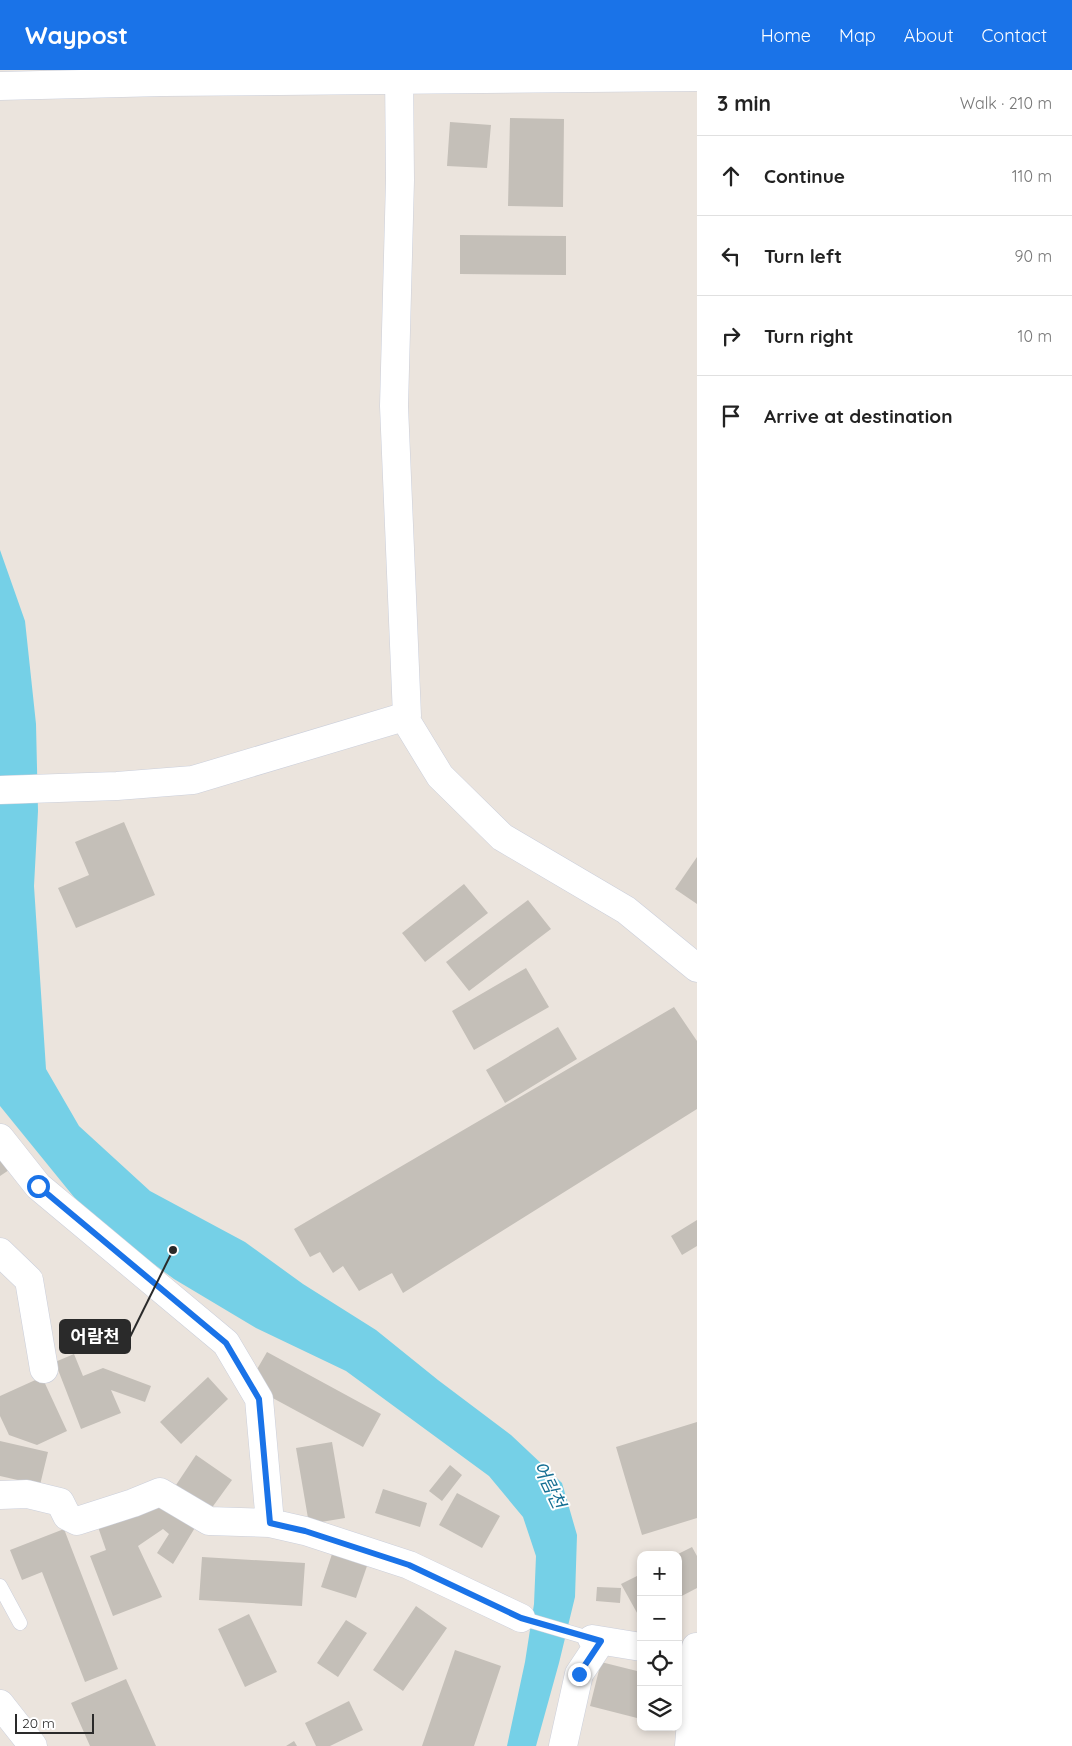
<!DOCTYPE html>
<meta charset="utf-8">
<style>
body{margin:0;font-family:Quicksand,"Noto Sans KR",sans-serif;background:#f2f2f2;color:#222}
.controls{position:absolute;right:15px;bottom:15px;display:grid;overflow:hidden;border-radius:10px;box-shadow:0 2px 8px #0003}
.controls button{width:45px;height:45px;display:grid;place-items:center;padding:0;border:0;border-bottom:1px solid #e0e0e0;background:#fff;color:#222;font:25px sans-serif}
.scale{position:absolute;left:15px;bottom:12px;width:79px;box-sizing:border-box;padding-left:5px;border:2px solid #2a2a2a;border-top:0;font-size:14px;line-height:18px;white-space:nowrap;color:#2a2a2a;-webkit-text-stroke:4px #fff;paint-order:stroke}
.stop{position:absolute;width:15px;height:15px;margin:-11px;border:4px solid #1a73e8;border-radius:50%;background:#fff}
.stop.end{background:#1a73e8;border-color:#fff;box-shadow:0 1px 5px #0008}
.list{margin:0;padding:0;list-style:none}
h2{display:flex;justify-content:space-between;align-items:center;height:65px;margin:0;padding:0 20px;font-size:21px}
h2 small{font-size:16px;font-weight:400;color:#767676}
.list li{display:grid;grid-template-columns:32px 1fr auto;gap:15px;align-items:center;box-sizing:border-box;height:80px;padding:0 20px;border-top:1px solid #e0e0e0}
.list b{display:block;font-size:19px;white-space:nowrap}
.list em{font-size:16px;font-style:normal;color:#767676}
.icon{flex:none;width:28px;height:28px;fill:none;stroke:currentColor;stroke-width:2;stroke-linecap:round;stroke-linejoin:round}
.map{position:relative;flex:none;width:697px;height:1676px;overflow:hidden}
header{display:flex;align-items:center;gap:30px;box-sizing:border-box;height:70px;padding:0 25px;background:#1a73e8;color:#fff}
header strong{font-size:24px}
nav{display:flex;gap:28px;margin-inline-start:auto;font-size:18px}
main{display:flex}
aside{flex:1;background:#fff}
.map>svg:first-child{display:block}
.water{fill:#75d0e7}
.building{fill:#c4bfb8}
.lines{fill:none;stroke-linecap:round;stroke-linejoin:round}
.lane-casing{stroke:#cbcfdb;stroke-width:15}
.street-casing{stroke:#cbcfdb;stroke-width:29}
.lane{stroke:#fff;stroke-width:14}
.street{stroke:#fff;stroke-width:28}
.route{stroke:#1a73e8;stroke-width:6}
.labels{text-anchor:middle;stroke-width:4;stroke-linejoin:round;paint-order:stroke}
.water-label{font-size:18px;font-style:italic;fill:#156f93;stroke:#fff}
.leader{fill:none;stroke:#2a2a2a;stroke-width:2}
.callout-dot{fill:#2a2a2a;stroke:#fff;stroke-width:2}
.callout{fill:#2a2a2a;stroke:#2a2a2a;stroke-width:2}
.callout-label{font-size:18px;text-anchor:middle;font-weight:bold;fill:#fff}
</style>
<header>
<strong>Waypost</strong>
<nav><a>Home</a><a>Map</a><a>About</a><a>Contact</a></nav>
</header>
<main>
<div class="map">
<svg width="697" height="1676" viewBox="0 0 697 1676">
<rect width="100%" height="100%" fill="#ebe4dd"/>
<path class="water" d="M 0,480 L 25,551 L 36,654 L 38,741 L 34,816 L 46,999 L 79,1056 L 150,1121 L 245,1172 L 303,1214 L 376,1260 L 438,1310 L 511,1365 L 562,1413 L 577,1465 L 575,1527 L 559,1593 L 536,1676 L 507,1676 L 525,1592 L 534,1534 L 536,1486 L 523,1447 L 489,1406 L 346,1301 L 256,1258 L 174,1209 L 91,1148 L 0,1036 Z"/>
<path class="building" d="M 510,48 L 564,49 L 563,137 L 508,136 Z
M 450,52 L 491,55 L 487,98 L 447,96 Z
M 460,165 L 566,166 L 566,205 L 460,204 Z
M 124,752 L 155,825 L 76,858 L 58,818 L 89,805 L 75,772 Z
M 697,787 L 697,834 L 675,819 Z
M 464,814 L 488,843 L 425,892 L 402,863 Z
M 528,830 L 551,859 L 469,921 L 446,892 Z
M 526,898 L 549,937 L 474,980 L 452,941 Z
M 674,937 L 697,971 L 697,1039 L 403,1223 L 392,1203 L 359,1221 L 343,1196 L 333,1203 L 320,1182 L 310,1187 L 294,1159 Z
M 558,957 L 577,989 L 505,1033 L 486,1000 Z
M 0,1088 L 9,1100 L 0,1106 Z
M 697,1150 L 697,1176 L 682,1185 L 671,1166 Z
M 267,1282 L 381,1344 L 363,1377 L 269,1326 L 256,1301 Z
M 74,1284 L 83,1306 L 103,1298 L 151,1316 L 145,1332 L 111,1320 L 121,1343 L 81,1359 L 55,1292 Z
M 42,1307 L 67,1361 L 37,1375 L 9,1365 L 0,1346 L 0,1326 Z
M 208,1307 L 228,1329 L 181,1374 L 160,1352 Z
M 697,1352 L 697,1448 L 642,1465 L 616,1377 Z
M 0,1371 L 48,1382 L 40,1415 L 0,1406 Z
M 332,1372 L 345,1448 L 309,1454 L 296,1378 Z
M 196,1385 L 232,1410 L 211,1439 L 176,1415 Z
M 450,1395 L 462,1405 L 442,1431 L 429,1421 Z
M 383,1419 L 427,1433 L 420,1457 L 375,1443 Z
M 457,1423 L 500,1446 L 482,1478 L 439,1455 Z
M 161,1433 L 196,1456 L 173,1494 L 157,1483 L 169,1464 L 163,1459 L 138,1476 L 162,1527 L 113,1546 L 90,1486 L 106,1480 L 98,1457 Z
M 64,1459 L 118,1599 L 85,1612 L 42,1502 L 22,1510 L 10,1480 Z
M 692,1477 L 697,1486 L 697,1518 L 678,1528 L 678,1484 Z
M 332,1484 L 367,1496 L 356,1528 L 321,1517 Z
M 202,1487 L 305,1493 L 302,1536 L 199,1530 Z
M 641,1504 L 641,1550 L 621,1514 Z
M 597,1517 L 621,1518 L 620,1533 L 596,1531 Z
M 416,1536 L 447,1558 L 403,1621 L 373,1600 Z
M 249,1544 L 277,1602 L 245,1617 L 218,1559 Z
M 346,1550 L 367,1563 L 338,1607 L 317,1593 Z
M 455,1580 L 501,1596 L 474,1676 L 422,1676 Z
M 601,1592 L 641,1602 L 641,1649 L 590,1636 Z
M 126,1609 L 156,1676 L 90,1676 L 71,1633 Z
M 349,1631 L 363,1660 L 330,1676 L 316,1676 L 305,1653 Z
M 294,1671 L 297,1676 L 286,1676 Z"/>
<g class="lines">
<defs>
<path id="lane" d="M 0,1516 L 20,1553
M 521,1548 L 592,1569"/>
<path id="street" d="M 0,16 L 163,12 L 697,7
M 404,647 L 440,706 L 502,767 L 626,840 L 697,898
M 0,720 L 117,716 L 193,710 L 407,646 L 394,336 L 400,110 L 399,0
M 0,1068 L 38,1116 L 226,1273 L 259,1329 L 270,1453
M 0,1182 L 29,1210 L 44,1299
M 0,1425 L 27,1424 L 60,1432 L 67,1446 L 77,1451 L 133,1433 L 160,1422 L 209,1451 L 270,1453 L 305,1461 L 409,1495 L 521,1548
M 592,1569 L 641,1577
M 0,1634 L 33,1676
M 563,1676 L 579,1604 L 601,1571
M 689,1676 L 695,1604 L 696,1577"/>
</defs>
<use href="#lane" class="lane-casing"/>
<use href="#street" class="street-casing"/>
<use href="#lane" class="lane"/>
<use href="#street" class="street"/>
</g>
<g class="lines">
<path class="route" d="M 38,1116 L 226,1273 L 259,1329 L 270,1453 L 305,1461 L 409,1495 L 521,1548 L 601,1571 L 579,1604"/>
</g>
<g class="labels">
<g class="water-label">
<text transform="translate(549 1415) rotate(64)" y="6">어람천</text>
</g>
</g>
<path class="leader" d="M173 1180L130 1267"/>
<circle class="callout-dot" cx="173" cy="1180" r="5"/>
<rect class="callout" x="60" y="1250" width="70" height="33" rx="5"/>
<g class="callout-label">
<text x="95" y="1273">어람천</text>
</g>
</svg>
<div class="controls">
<button>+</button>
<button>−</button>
<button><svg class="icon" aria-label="locate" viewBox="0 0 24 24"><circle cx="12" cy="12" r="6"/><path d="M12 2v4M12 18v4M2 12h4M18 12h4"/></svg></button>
<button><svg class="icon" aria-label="layers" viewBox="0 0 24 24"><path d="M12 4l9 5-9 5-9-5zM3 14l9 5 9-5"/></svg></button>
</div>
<div class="scale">20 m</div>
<div class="stop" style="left:38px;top:1116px"></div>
<div class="stop end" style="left:579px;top:1604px"></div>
</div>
<aside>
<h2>3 min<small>Walk · 210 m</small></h2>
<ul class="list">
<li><svg class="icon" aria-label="ahead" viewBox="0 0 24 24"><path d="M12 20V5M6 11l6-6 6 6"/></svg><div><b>Continue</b></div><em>110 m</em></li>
<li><svg class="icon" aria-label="left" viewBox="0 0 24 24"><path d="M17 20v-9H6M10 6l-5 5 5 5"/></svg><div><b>Turn left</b></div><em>90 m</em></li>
<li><svg class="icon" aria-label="right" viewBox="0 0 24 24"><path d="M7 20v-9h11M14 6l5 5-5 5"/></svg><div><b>Turn right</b></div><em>10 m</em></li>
<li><svg class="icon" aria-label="arrive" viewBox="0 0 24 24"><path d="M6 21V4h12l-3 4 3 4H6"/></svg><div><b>Arrive at destination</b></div></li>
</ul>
</aside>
</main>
